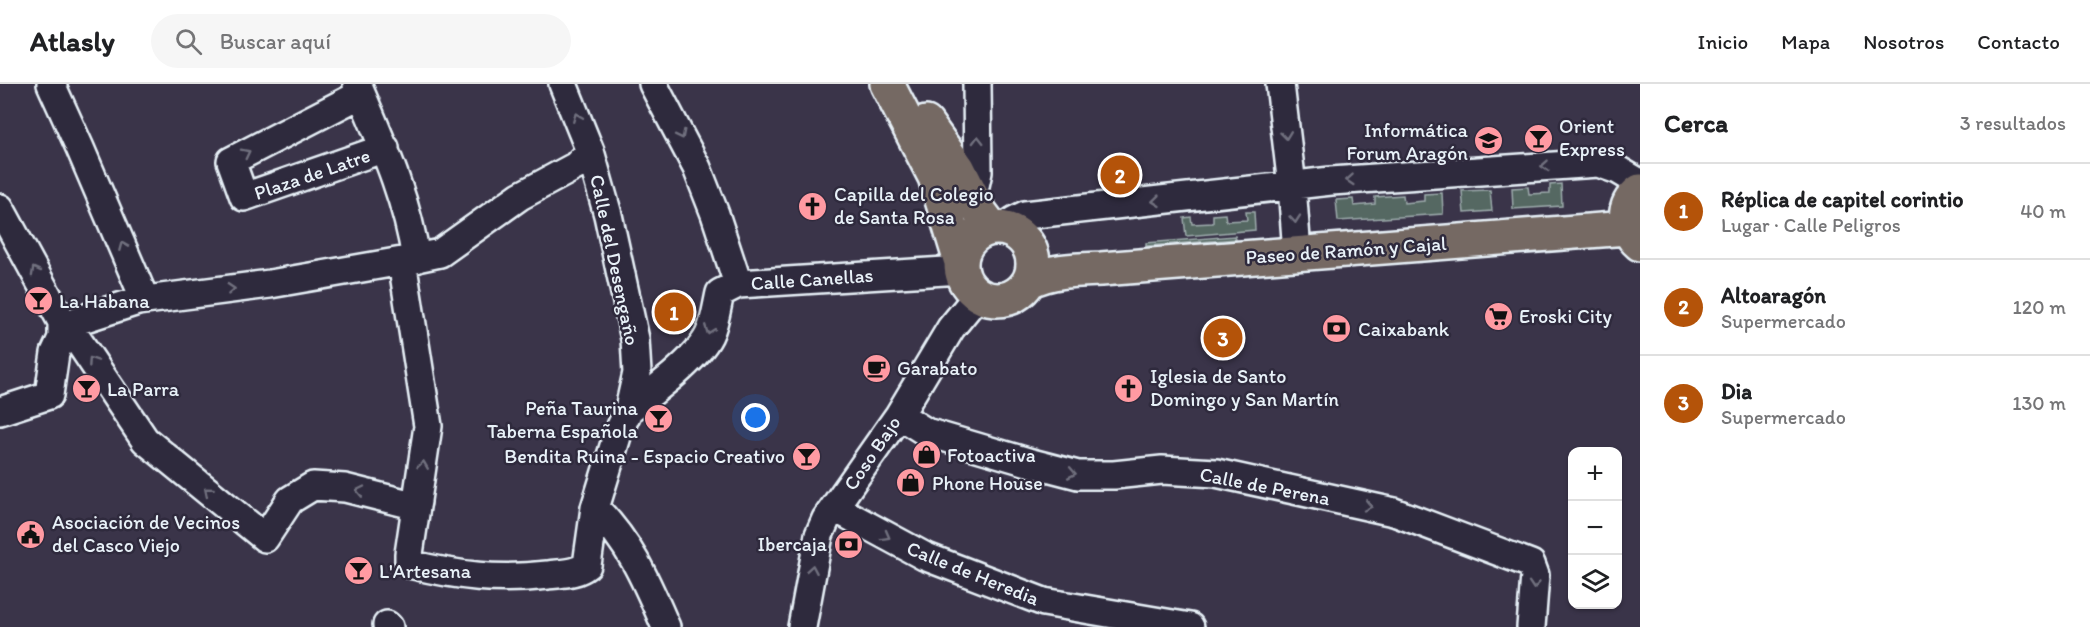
<!DOCTYPE html>
<html lang="es">
<meta charset="utf-8">
<style>
body{margin:0;font-family:Itim,sans-serif;background:#f6f6f6;color:#202124}
.controls{position:absolute;right:18px;bottom:18px;display:grid;overflow:hidden;border-radius:12px;box-shadow:0 2px 4px #0004}
.controls button{width:54px;height:54px;display:grid;place-items:center;padding:0;border:0;border-bottom:2px solid #e0e0e0;background:#fff;color:#202124;font:30px sans-serif}
.you{position:absolute;left:756px;top:334px;width:21px;height:21px;margin:-15px;border:4px solid #fff;border-radius:50%;background:#1a73e8;box-shadow:0 0 0 9px #1a73e833}
.badge{display:grid;place-items:center;width:39px;height:39px;border-radius:50%;background:#b45309;color:#fff;font-size:20px;font-weight:700}
.pin{position:absolute;translate:-50% -50%;border:3px solid #fff;box-shadow:0 2px 6px #0006}
.list{margin:0;padding:0;list-style:none}
h2{display:flex;justify-content:space-between;align-items:center;height:78px;margin:0;padding:0 24px;font-size:26px}
h2 small{font-size:20px;font-weight:400;color:#757577}
.list li{display:grid;grid-template-columns:39px 1fr auto;gap:18px;align-items:center;box-sizing:border-box;height:96px;padding:0 24px;border-top:2px solid #e0e0e0}
.list b{display:block;font-size:22px;white-space:nowrap}
.list p{margin:0;font-size:20px;white-space:nowrap;color:#757577}
.list em{font-size:20px;font-style:normal;color:#757577}
.icon{flex:none;width:33px;height:33px;fill:none;stroke:currentColor;stroke-width:2;stroke-linecap:round;stroke-linejoin:round}
.map{position:relative;flex:none;width:1640px;height:543px;overflow:hidden}
header{display:flex;align-items:center;gap:36px;box-sizing:border-box;height:84px;padding:0 30px;background:#fff;border-bottom:2px solid #e0e0e0}
header strong{font-size:28px}
nav{display:flex;gap:33px;margin-inline-start:auto;font-size:21px}
.search{width:420px;height:54px;background:#f6f6f6;display:flex;align-items:center;gap:15px;box-sizing:border-box;padding:0 21px;border-radius:33px;color:#757577;font-size:22px}
main{display:flex}
aside{flex:1;background:#fff}
.map>svg:first-child{display:block}
.green{fill:#546862;stroke:#9eacad;stroke-width:1.5}
.lines{fill:none;stroke-linecap:round;stroke-linejoin:round}
.minor-casing{stroke:#e8f1f8;stroke-width:32}
.major-casing{stroke:#e8f1f8;stroke-width:38}
.minor{stroke:#2f2a3d;stroke-width:27}
.major{stroke:#756964;stroke-width:33}
.oneway{stroke:#70707e}
.labels{text-anchor:middle;stroke-width:5;stroke-linejoin:round;paint-order:stroke}
.poi-label{font-size:20px;fill:#e8f1f8;stroke:#2f2a3d;text-anchor:start}
.street-label{font-size:20px;fill:#e8f1f8;stroke:#2f2a3d}
</style>
<header>
<strong>Atlasly</strong>
<div class="search"><svg class="icon" aria-label="search" viewBox="0 0 24 24"><circle cx="10" cy="10" r="6"/><path d="M15 15l6 6"/></svg>Buscar aquí</div>
<nav><a>Inicio</a><a>Mapa</a><a>Nosotros</a><a>Contacto</a></nav>
</header>
<main>
<div class="map">
<svg width="1640" height="543" viewBox="0 0 1640 543">
<rect width="100%" height="100%" fill="#3a3449"/>
<filter id="ink" filterUnits="userSpaceOnUse"><feTurbulence type="fractalNoise" baseFrequency=".0167" numOctaves="2"/><feDisplacementMap in="SourceGraphic" scale="12" xChannelSelector="R" yChannelSelector="G"/><feConvolveMatrix kernelMatrix="1 2 1 2 8 2 1 2 1" color-interpolation-filters="sRGB"/></filter>
<g filter="url(#ink)">
<path class="green" d="M 1561,100 L 1562,122 L 1513,125 L 1512,104 L 1528,103 L 1529,110 L 1550,109 L 1550,101 Z
M 1490,106 L 1492,127 L 1464,129 L 1462,107 Z
M 1442,109 L 1443,130 L 1338,137 L 1336,116 L 1353,115 L 1354,122 L 1375,120 L 1375,113 L 1403,111 L 1404,119 L 1424,117 L 1424,110 Z
M 1246,128 L 1254,128 L 1255,146 L 1186,152 L 1184,134 L 1191,133 L 1192,140 L 1213,139 L 1213,131 L 1225,130 L 1226,137 L 1247,136 Z
M 1235,152 L 1236,155 L 1146,162 L 1146,159 Z"/>
<g class="lines">
<defs>
<path id="minor" d="M 51,0 L 80,64 L 145,216
M 357,0 C 381,57 407,113 416,175
M 653,0 L 697,84 L 715,130 L 738,200
M 1280,0 L 1292,102 L 1297,169
M 361,10 L 231,77 L 244,113 L 385,64
M 973,111 L 978,88 L 977,0
M 0,124 L 62,238 L 62,254 L 55,269 L 49,311 L 0,327
M 1004,144 L 1015,136 L 1025,131 L 1331,97 L 1598,79 L 1618,86 L 1640,99
M 402,177 L 428,342 L 409,470 L 409,480 C 459,492 497,497 548,491 C 562,489 576,490 587,481 L 595,424 L 618,349 L 629,325 L 637,289 L 635,255 L 608,131 L 590,67 L 563,0
M 629,325 C 651,310 697,275 709,251 C 715,239 717,222 720,209 L 738,200 L 961,186
M 899,331 L 926,348 L 1028,378 L 1078,391 L 1114,391 L 1162,386 L 1216,389 L 1394,428 L 1531,480 L 1535,491 L 1531,543
M 417,418 L 405,419 L 345,404 L 313,402 L 290,416 L 265,454 L 145,356 L 73,249 L 73,238 L 138,217 L 270,200 L 402,177 L 440,169 L 520,112 L 576,82 L 590,67
M 595,424 C 631,460 646,497 666,543
M 835,424 L 924,472 L 1044,518 L 1190,543
M 387,541 L 389,543
M 802,543 L 819,451 L 826,435 L 899,331 L 951,244 L 978,211"/>
<path id="major" d="M 887,0 L 935,93 L 960,175
M 926,39 L 958,84 L 980,128 L 992,144
M 1640,107 C 1621,122 1623,145 1640,160
M961 180a36 36 0 1 1 72 0a36 36 0 1 1-72 0Z
M 1029,197 C 1052,186 1075,186 1101,185 L 1627,144"/>
</defs>
<use href="#minor" class="minor-casing"/>
<use href="#major" class="major-casing"/>
<use href="#minor" class="minor"/>
<use href="#major" class="major"/>
</g>
<defs><path id="oneway-chevron" d="M-2-3.5L2.5 0L-2 3.5" fill="none" stroke-width="1.6" stroke-linecap="round" stroke-linejoin="round" transform="scale(1.5)"/></defs>
<g class="oneway">
<use href="#oneway-chevron" transform="translate(577 33) rotate(-112)"/>
<use href="#oneway-chevron" transform="translate(681 51) rotate(63)"/>
<use href="#oneway-chevron" transform="translate(1286 51) rotate(83)"/>
<use href="#oneway-chevron" transform="translate(978 56) rotate(-91)"/>
<use href="#oneway-chevron" transform="translate(246 69) rotate(-27)"/>
<use href="#oneway-chevron" transform="translate(1545 82) rotate(176)"/>
<use href="#oneway-chevron" transform="translate(1350 96) rotate(176)"/>
<use href="#oneway-chevron" transform="translate(1156 117) rotate(174)"/>
<use href="#oneway-chevron" transform="translate(1295 135) rotate(85)"/>
<use href="#oneway-chevron" transform="translate(123 162) rotate(-113)"/>
<use href="#oneway-chevron" transform="translate(35 187) rotate(-119)"/>
<use href="#oneway-chevron" transform="translate(231 205) rotate(-4)"/>
<use href="#oneway-chevron" transform="translate(709 246) rotate(111)"/>
<use href="#oneway-chevron" transform="translate(92 277) rotate(-124)"/>
<use href="#oneway-chevron" transform="translate(423 381) rotate(-82)"/>
<use href="#oneway-chevron" transform="translate(1072 389) rotate(11)"/>
<use href="#oneway-chevron" transform="translate(208 407) rotate(-140)"/>
<use href="#oneway-chevron" transform="translate(360 407) rotate(-168)"/>
<use href="#oneway-chevron" transform="translate(1368 422) rotate(12)"/>
<use href="#oneway-chevron" transform="translate(886 452) rotate(29)"/>
<use href="#oneway-chevron" transform="translate(812 485) rotate(-80)"/>
<use href="#oneway-chevron" transform="translate(1534 501) rotate(94)"/>
</g>
</g>
<defs>
<symbol id="bar-disc" viewBox="-11 -11 22 22"><circle r="9.5" fill="#ff9aa2" stroke="#2f2a3d"/><path d="M-6-5H6L.8 .8V4.5H3.5V6h-7V4.5H-.8V.8Z" fill="#111"/></symbol>
<symbol id="school-disc" viewBox="-11 -11 22 22"><circle r="9.5" fill="#ff9aa2" stroke="#2f2a3d"/><path d="M0-5L7-2L0 1L-7-2ZM-4 1L0 2.5L4 1V4Q0 6-4 4Z" fill="#111"/></symbol>
<symbol id="church-disc" viewBox="-11 -11 22 22"><circle r="9.5" fill="#ff9aa2" stroke="#2f2a3d"/><path d="M-1.2-6h2.4v3.5h3.3v2.4h-3.3V6h-2.4V-.1h-3.3v-2.4h3.3Z" fill="#111"/></symbol>
<symbol id="supermarket-disc" viewBox="-11 -11 22 22"><circle r="9.5" fill="#ff9aa2" stroke="#2f2a3d"/><path d="M-6-5.5h2.5l.6 2H6L4.5 2H-2.5L-4.4-4H-6ZM-1.5 3.2a1.3 1.3 0 1 0 .1 0ZM3 3.2a1.3 1.3 0 1 0 .1 0Z" fill="#111"/></symbol>
<symbol id="bank-disc" viewBox="-11 -11 22 22"><circle r="9.5" fill="#ff9aa2" stroke="#2f2a3d"/><path d="M-6-4H6V4H-6ZM0-2.3a2.3 2.3 0 1 0 0 4.6a2.3 2.3 0 1 0 0-4.6Z" fill="#111"/></symbol>
<symbol id="cafe-disc" viewBox="-11 -11 22 22"><circle r="9.5" fill="#ff9aa2" stroke="#2f2a3d"/><path d="M-5.5-4.5H6V0H3Q3 3.5 0 3.5H-2.5Q-5.5 3.5-5.5 0ZM3-3.2v2h1.7v-2ZM-6 4.5H4V6H-6Z" fill="#111"/></symbol>
<symbol id="shop-disc" viewBox="-11 -11 22 22"><circle r="9.5" fill="#ff9aa2" stroke="#2f2a3d"/><path d="M-5-2.5h2.3a2.7 3.5 0 0 1 5.4 0H5L5.5 6h-11ZM-1.5-2.5h3a1.5 2.3 0 0 0-3 0Z" fill="#111"/></symbol>
<symbol id="civic-disc" viewBox="-11 -11 22 22"><circle r="9.5" fill="#ff9aa2" stroke="#2f2a3d"/><path d="M-.6-6.5H3V-4.5H.6V-3L4-1V1h2V6H-6V1h2V-1L-.6-3ZM-1.2 2.5V6h2.4V2.5Z" fill="#111"/></symbol>
</defs>
<g fill-rule="evenodd">
<use href="#bar-disc" x="1522" y="38" width="33" height="33"/>
<use href="#school-disc" x="1472" y="40" width="33" height="33"/>
<use href="#church-disc" x="796" y="106" width="33" height="33"/>
<use href="#bar-disc" x="22" y="200" width="33" height="33"/>
<use href="#supermarket-disc" x="1482" y="216" width="33" height="33"/>
<use href="#bank-disc" x="1320" y="228" width="33" height="33"/>
<use href="#cafe-disc" x="860" y="268" width="33" height="33"/>
<use href="#church-disc" x="1112" y="288" width="33" height="33"/>
<use href="#bar-disc" x="70" y="288" width="33" height="33"/>
<use href="#bar-disc" x="642" y="318" width="33" height="33"/>
<use href="#shop-disc" x="910" y="354" width="33" height="33"/>
<use href="#bar-disc" x="790" y="356" width="33" height="33"/>
<use href="#shop-disc" x="894" y="382" width="33" height="33"/>
<use href="#civic-disc" x="14" y="434" width="33" height="33"/>
<use href="#bank-disc" x="832" y="444" width="33" height="33"/>
<use href="#bar-disc" x="342" y="470" width="33" height="33"/>
</g>
<g class="labels">
<g class="poi-label">
<text x="1559" y="49">Orient<tspan x="1559" dy="23">Express</tspan></text>
<text x="1468" y="53" text-anchor="end">Informática<tspan x="1468" dy="23">Forum Aragón</tspan></text>
<text x="834" y="117">Capilla del Colegio<tspan x="834" dy="23">de Santa Rosa</tspan></text>
<text x="59" y="224">La Habana</text>
<text x="1519" y="239">Eroski City</text>
<text x="1358" y="252">Caixabank</text>
<text x="897" y="291">Garabato</text>
<text x="1150" y="299">Iglesia de Santo<tspan x="1150" dy="23">Domingo y San Martín</tspan></text>
<text x="107" y="312">La Parra</text>
<text x="638" y="331" text-anchor="end">Peña Taurina<tspan x="638" dy="23">Taberna Española</tspan></text>
<text x="947" y="378">Fotoactiva</text>
<text x="785" y="379" text-anchor="end">Bendita Ruina - Espacio Creativo</text>
<text x="932" y="406">Phone House</text>
<text x="52" y="445">Asociación de Vecinos<tspan x="52" dy="23">del Casco Viejo</tspan></text>
<text x="827" y="467" text-anchor="end">Ibercaja</text>
<text x="379" y="494">L'Artesana</text>
</g>
<g class="street-label">
<text transform="translate(312 90) rotate(-19)" y="7">Plaza de Latre</text>
<text transform="translate(1346 166) rotate(-4)" y="7">Paseo de Ramón y Cajal</text>
<text transform="translate(615 176) rotate(78)" y="7">Calle del Desengaño</text>
<text transform="translate(812 195) rotate(-4)" y="7">Calle Canellas</text>
<text transform="translate(872 369) rotate(-56)" y="7">Coso Bajo</text>
<text transform="translate(1265 402) rotate(11)" y="7">Calle de Perena</text>
<text transform="translate(973 489) rotate(22)" y="7">Calle de Heredia</text>
</g>
</g>
</svg>
<div class="controls">
<button>+</button>
<button>−</button>
<button><svg class="icon" aria-label="layers" viewBox="0 0 24 24"><path d="M12 4l9 5-9 5-9-5zM3 14l9 5 9-5"/></svg></button>
</div>
<div class="you"></div>
<div class="pin badge" style="left:674px;top:228px">1</div>
<div class="pin badge" style="left:1120px;top:91px">2</div>
<div class="pin badge" style="left:1223px;top:254px">3</div>
</div>
<aside>
<h2>Cerca<small>3 resultados</small></h2>
<ul class="list">
<li><span class="badge">1</span><div><b>Réplica de capitel corintio</b><p>Lugar · Calle Peligros</p></div><em>40 m</em></li>
<li><span class="badge">2</span><div><b>Altoaragón</b><p>Supermercado</p></div><em>120 m</em></li>
<li><span class="badge">3</span><div><b>Dia</b><p>Supermercado</p></div><em>130 m</em></li>
</ul>
</aside>
</main>
